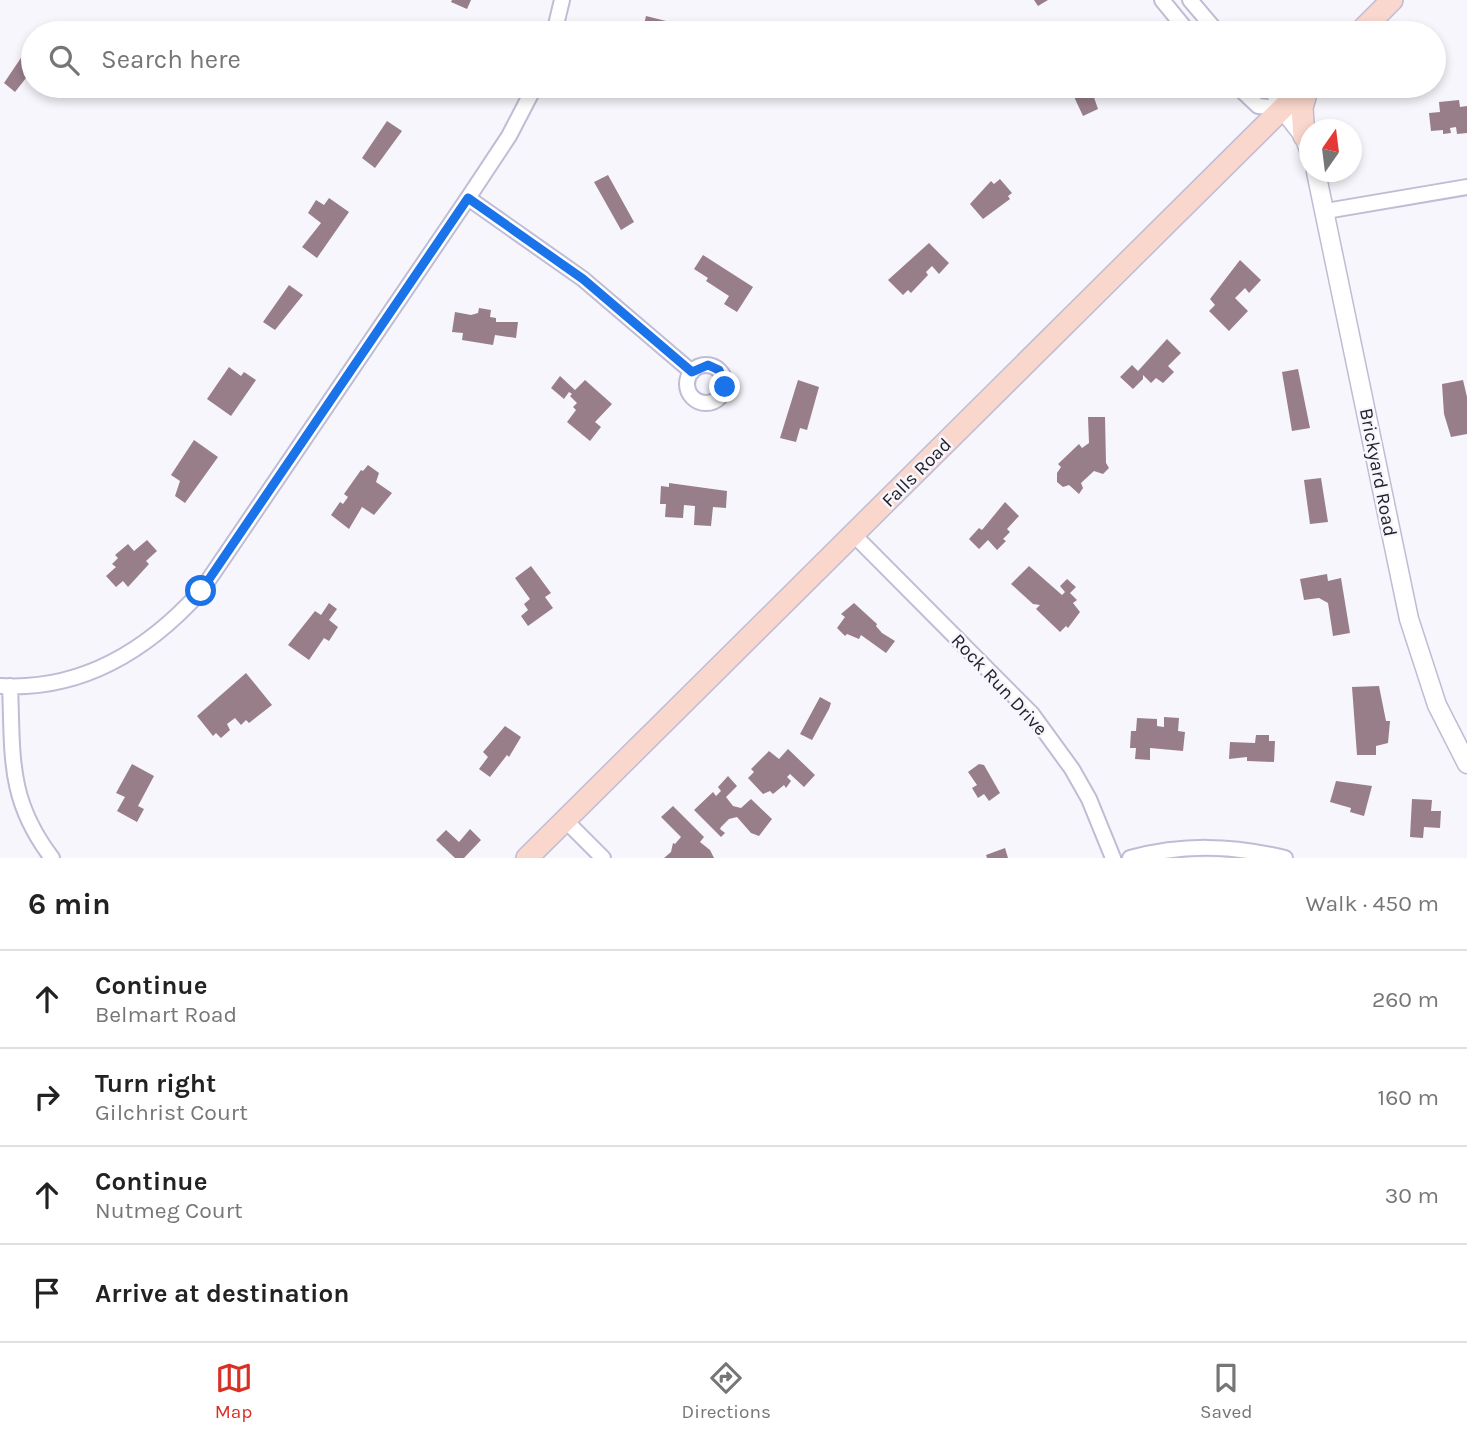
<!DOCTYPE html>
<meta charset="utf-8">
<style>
body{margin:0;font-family:Karla,sans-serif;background:#f2f2f2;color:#222}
.compass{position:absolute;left:1299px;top:119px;width:63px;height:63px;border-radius:50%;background:#fff;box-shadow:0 4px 10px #0003;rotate:14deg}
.stop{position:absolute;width:21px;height:21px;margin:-16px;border:5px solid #1a73e8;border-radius:50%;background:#fff}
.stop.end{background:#1a73e8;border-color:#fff;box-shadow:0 2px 7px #0008}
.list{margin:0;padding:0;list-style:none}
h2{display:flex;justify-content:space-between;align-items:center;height:91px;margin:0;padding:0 28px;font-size:30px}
h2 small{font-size:23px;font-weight:400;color:#767676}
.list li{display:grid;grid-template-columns:46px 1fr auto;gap:21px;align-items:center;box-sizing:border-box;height:98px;padding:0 28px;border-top:2px solid #e0e0e0}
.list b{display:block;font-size:26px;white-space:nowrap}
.list p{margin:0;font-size:23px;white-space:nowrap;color:#767676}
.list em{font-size:23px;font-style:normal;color:#767676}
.icon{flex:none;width:38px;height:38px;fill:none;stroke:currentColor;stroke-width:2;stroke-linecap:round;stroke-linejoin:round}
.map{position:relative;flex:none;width:1467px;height:858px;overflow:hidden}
.search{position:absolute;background:#fff;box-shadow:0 4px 10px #0003;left:21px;right:21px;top:21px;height:77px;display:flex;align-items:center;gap:18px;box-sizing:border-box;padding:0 24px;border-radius:38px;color:#767676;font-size:26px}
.sheet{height:483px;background:#fff}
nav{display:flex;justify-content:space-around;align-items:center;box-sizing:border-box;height:98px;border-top:2px solid #e0e0e0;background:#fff;font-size:19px;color:#767676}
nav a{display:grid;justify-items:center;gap:4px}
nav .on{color:#d93025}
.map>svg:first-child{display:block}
.building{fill:#987e89}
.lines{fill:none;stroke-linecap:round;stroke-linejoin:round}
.minor-casing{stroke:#bfbcd5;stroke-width:18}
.tertiary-casing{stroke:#bfbcd5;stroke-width:21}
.secondary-casing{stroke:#bfbcd5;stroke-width:24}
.minor{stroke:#fff;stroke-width:14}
.tertiary{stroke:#fff;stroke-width:18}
.secondary{stroke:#fad7cc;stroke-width:21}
.route{stroke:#1a73e8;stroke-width:9}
.labels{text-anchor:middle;stroke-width:5;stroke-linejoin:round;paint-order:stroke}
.street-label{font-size:19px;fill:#201f28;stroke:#f7f6fc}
</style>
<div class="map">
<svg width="1467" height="858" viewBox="0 0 1467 858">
<rect width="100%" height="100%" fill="#f7f6fc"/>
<path class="building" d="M 452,0 L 471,0 L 467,9 L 451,2 Z
M 1034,0 L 1048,0 L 1038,6 Z
M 646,16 L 666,21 L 663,33 L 634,33 L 635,27 L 643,29 Z
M 31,43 L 33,69 L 15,92 L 4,83 Z
M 1069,86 L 1090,86 L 1098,109 L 1083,116 Z
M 1459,100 L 1460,107 L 1467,106 L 1467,133 L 1457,134 L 1456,127 L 1450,128 L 1451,133 L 1443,134 L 1443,130 L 1431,131 L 1429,113 L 1440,112 L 1439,102 Z
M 387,121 L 402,131 L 375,168 L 362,158 Z
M 608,175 L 634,222 L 621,230 L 594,182 Z
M 1000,179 L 1012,193 L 1008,196 L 1010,199 L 983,219 L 970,204 L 991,181 L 994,184 Z
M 329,198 L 349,212 L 317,258 L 302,247 L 321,223 L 308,213 L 316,200 L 324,205 Z
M 929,243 L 949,263 L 939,274 L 932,266 L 926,272 L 928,275 L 911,293 L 908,290 L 903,295 L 888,280 Z
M 703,255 L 753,287 L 737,312 L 724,304 L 729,296 L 706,281 L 708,278 L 694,269 Z
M 1240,260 L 1261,280 L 1249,293 L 1245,288 L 1235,298 L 1248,311 L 1229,331 L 1209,311 L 1215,305 L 1210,299 Z
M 289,285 L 303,295 L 275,330 L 263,322 Z
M 479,308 L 491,310 L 490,317 L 496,318 L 496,322 L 518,322 L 516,338 L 495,335 L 493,345 L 462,340 L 463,333 L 452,332 L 455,312 L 471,315 L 478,313 Z
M 1167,339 L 1181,353 L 1168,366 L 1174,372 L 1163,383 L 1156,378 L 1151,383 L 1143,375 L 1143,379 L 1133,389 L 1120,377 L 1132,365 L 1138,371 Z
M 229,367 L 241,376 L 244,372 L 256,380 L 231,416 L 207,399 Z
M 1298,369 L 1310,428 L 1292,431 L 1282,372 Z
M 560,376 L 575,390 L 585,380 L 612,404 L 595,422 L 601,427 L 590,441 L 567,422 L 576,410 L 573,407 L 577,403 L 570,396 L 572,394 L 569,392 L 564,399 L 551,388 Z
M 798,380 L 819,387 L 807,430 L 800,428 L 796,442 L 780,438 Z
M 1463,380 L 1467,397 L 1467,434 L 1451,437 L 1444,414 L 1442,384 Z
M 1088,417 L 1105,417 L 1106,463 L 1109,468 L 1103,474 L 1094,471 L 1081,483 L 1083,488 L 1079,494 L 1069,485 L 1063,487 L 1057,482 L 1057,473 L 1061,467 L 1058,464 L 1079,444 L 1082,448 L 1089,443 Z
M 194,440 L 218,457 L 185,503 L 175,496 L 180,481 L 171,475 Z
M 368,465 L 379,473 L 376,482 L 392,493 L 374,515 L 362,507 L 349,529 L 331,515 L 340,502 L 343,504 L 348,497 L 344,494 L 361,470 L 363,471 Z
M 1321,478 L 1328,522 L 1310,524 L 1304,480 Z
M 669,483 L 727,491 L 726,508 L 713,507 L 711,526 L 694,525 L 695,506 L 684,505 L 683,518 L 665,517 L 666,504 L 660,504 L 661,486 L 669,487 Z
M 1005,502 L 1019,516 L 1007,529 L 1010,532 L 1003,539 L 1006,541 L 997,550 L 988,540 L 979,549 L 969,539 L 979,528 L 982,530 Z
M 147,540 L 157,551 L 146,561 L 149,564 L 128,587 L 123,581 L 116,587 L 106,576 L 116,567 L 112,564 L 118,558 L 115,555 L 128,544 L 134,551 Z
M 531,566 L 551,593 L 545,597 L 553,608 L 528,626 L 521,616 L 528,610 L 524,604 L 530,599 L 515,578 Z
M 1029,566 L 1062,595 L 1065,592 L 1060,586 L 1067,579 L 1076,587 L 1070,593 L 1077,600 L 1073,603 L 1080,612 L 1068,628 L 1066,626 L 1060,632 L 1036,609 L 1040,605 L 1033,604 L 1011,584 Z
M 1327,574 L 1328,581 L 1341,578 L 1350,633 L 1333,636 L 1328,603 L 1319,598 L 1304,600 L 1300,579 Z
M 329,603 L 337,609 L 329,620 L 338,627 L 329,641 L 324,638 L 309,660 L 288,645 L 315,611 L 321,615 Z
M 854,603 L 877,624 L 876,626 L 882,633 L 895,641 L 886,653 L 861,635 L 859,639 L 847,634 L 845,636 L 837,628 L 845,617 L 841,614 Z
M 246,673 L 272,705 L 249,723 L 246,720 L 241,725 L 235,718 L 227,724 L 230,730 L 221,738 L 216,733 L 213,736 L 197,716 Z
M 1379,686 L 1386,721 L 1390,721 L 1388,743 L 1376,746 L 1376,755 L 1357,755 L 1352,687 Z
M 820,697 L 831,703 L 829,709 L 812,740 L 800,734 Z
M 1164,717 L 1179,718 L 1178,731 L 1185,732 L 1183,751 L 1150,748 L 1150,760 L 1135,759 L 1136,748 L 1130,748 L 1131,731 L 1136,731 L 1137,718 L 1157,719 L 1157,726 L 1164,727 Z
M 505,726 L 521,737 L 509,757 L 507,755 L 490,777 L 479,769 L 488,757 L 483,752 Z
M 1256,735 L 1269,735 L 1269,741 L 1275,741 L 1274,762 L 1247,761 L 1247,757 L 1229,759 L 1230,742 L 1255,743 Z
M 788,749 L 815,775 L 804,787 L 790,774 L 787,777 L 791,781 L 786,788 L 784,785 L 773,794 L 770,791 L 763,794 L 748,778 L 754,772 L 751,769 L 769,751 L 779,759 Z
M 132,764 L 154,776 L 138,806 L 144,809 L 137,822 L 117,811 L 125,797 L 116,793 Z
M 979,764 L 984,765 L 1000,793 L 989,801 L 984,794 L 978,798 L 972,788 L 977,785 L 968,772 Z
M 728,776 L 737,786 L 726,797 L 733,806 L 741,808 L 751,799 L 772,819 L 759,836 L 751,833 L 737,817 L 729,819 L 721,827 L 720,829 L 725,833 L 721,837 L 694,810 L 713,792 L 716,796 L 721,791 L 718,787 Z
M 1336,781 L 1372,786 L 1364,816 L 1350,812 L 1351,808 L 1330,802 Z
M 1412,799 L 1432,800 L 1431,811 L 1441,811 L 1440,828 L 1424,827 L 1423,838 L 1410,837 Z
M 673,806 L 704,837 L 700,842 L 710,850 L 714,858 L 664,858 L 671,852 L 673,843 L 675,844 L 681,837 L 661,817 Z
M 470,829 L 481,840 L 464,858 L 455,858 L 436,840 L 446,830 L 459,842 Z
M 1005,848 L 1008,858 L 987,858 L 986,855 Z"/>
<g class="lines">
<defs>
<path id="minor" d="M 1162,0 L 1189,33
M 1190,0 L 1218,33
M 554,33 L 562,0
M 1237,86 L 1258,106 L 1282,108
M 1269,86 L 1282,108
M 468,198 L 583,279 L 692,372
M 1326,211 L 1467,187
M687 384a19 19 0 1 1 38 0a19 19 0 1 1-38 0Z
M 853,534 L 1032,714 L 1072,769 L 1089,799 L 1113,858
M 0,686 C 83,691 148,650 201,591 L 468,198 L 509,136 L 535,86
M 10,686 C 13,756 7,799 52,858
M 565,820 L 603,858
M 1130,858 C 1183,844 1231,845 1285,858"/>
<path id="tertiary" d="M 1282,108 L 1304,136 L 1310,153
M 1316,172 L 1409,619 L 1437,705 L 1467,764"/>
<path id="secondary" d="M 1359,33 L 1392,0
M 1304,136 L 1302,108 L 1308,86
M 527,858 L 1305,86"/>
</defs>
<use href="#minor" class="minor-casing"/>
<use href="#tertiary" class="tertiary-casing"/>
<use href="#secondary" class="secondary-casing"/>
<use href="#minor" class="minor"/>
<use href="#tertiary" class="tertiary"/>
<use href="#secondary" class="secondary"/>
</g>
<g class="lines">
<path class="route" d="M 201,591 L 468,198 L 583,279 L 692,372 L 708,365 L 719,370 L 725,387"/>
</g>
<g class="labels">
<g class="street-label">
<text transform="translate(916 472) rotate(-45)" y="7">Falls Road</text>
<text transform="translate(1379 472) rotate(79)" y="7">Brickyard Road</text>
<text transform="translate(1000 684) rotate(47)" y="7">Rock Run Drive</text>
</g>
</g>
</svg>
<svg class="compass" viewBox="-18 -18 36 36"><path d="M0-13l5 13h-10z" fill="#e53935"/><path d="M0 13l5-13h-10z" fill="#767676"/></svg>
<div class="stop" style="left:201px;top:591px"></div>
<div class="stop end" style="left:725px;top:387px"></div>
<div class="search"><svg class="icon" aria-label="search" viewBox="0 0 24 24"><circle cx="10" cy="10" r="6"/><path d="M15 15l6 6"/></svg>Search here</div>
</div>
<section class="sheet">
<h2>6 min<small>Walk · 450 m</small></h2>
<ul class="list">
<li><svg class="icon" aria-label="ahead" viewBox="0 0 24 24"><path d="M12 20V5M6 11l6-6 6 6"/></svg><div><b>Continue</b><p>Belmart Road</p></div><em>260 m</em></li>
<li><svg class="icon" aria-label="right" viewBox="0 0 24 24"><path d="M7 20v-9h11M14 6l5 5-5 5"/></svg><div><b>Turn right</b><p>Gilchrist Court</p></div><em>160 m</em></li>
<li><svg class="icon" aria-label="ahead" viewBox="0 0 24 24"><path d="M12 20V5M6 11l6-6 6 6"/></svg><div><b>Continue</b><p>Nutmeg Court</p></div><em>30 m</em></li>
<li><svg class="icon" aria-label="arrive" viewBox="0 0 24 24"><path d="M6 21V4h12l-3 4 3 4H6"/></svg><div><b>Arrive at destination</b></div></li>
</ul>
</section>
<nav>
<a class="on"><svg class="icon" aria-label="map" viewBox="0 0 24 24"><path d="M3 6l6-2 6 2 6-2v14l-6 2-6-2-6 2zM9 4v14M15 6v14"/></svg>Map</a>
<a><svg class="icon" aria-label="directions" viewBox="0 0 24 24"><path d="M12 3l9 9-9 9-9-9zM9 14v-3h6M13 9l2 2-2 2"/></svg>Directions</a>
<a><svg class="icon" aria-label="saved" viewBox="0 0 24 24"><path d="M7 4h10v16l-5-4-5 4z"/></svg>Saved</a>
</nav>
